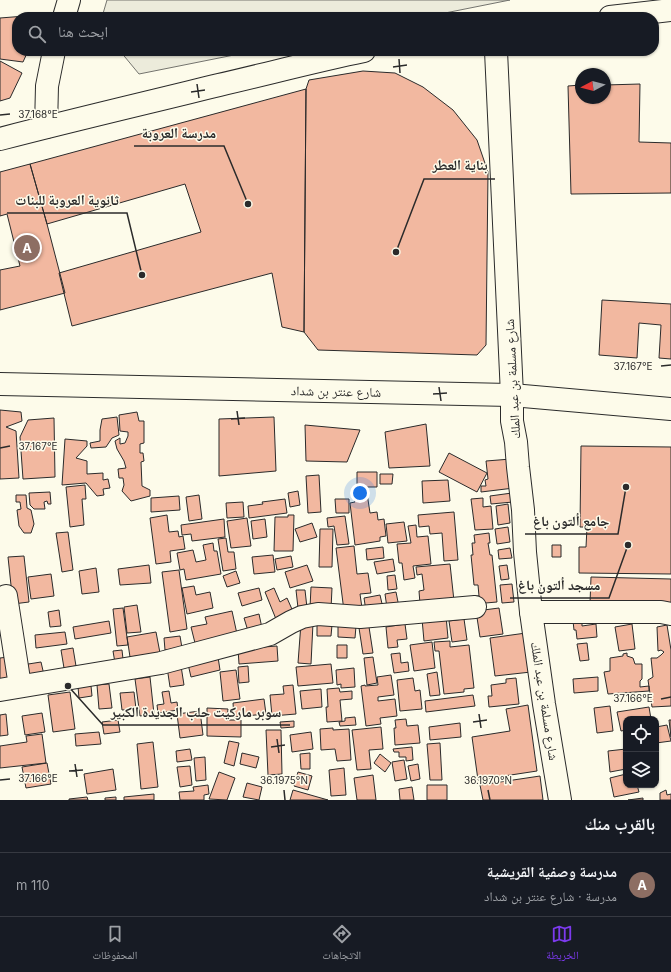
<!DOCTYPE html>
<html lang="ar">
<meta charset="utf-8">
<style>
body{margin:0;font-family:Inter,"Noto Naskh Arabic",sans-serif;background:#20242c;color:#f1f3f6;direction:rtl}
.controls{position:absolute;right:12px;bottom:12px;display:grid;overflow:hidden;border-radius:8px;box-shadow:0 1px 3px #0004}
.controls button{width:36px;height:36px;display:grid;place-items:center;padding:0;border:0;border-bottom:1px solid #363941;background:#171b24;color:#f1f3f6;font:20px sans-serif}
.compass{position:absolute;left:575px;top:68px;width:36px;height:36px;border-radius:50%;background:#171b24;box-shadow:0 1px 3px #0004;rotate:263deg}
.you{position:absolute;left:360px;top:493px;width:14px;height:14px;margin:-10px;border:3px solid #fff;border-radius:50%;background:#1a73e8;box-shadow:0 0 0 6px #1a73e833}
.badge{display:grid;place-items:center;width:26px;height:26px;border-radius:50%;background:#7c3aed;color:#fff;font-size:13px;font-weight:700}
.pin{position:absolute;translate:-50% -50%;border:2px solid #fff;box-shadow:0 1px 4px #0006}
.list{margin:0;padding:0;list-style:none}
h2{display:flex;justify-content:space-between;align-items:center;height:52px;margin:0;padding:0 16px;font-size:17px}
h2 small{font-size:13px;font-weight:400;color:#9ea1a6}
.list li{display:grid;grid-template-columns:26px 1fr auto;gap:12px;align-items:center;box-sizing:border-box;height:64px;padding:0 16px;border-top:1px solid #363941}
.list b{display:block;font-size:15px;white-space:nowrap}
.list p{margin:0;font-size:13px;white-space:nowrap;color:#9ea1a6}
.list em{font-size:13px;font-style:normal;color:#9ea1a6}
.icon{flex:none;width:22px;height:22px;fill:none;stroke:currentColor;stroke-width:2;stroke-linecap:round;stroke-linejoin:round}
.map{position:relative;flex:none;width:671px;height:800px;overflow:hidden;direction:ltr}
.search{position:absolute;background:#171b24;box-shadow:0 1px 3px #0004;left:12px;right:12px;top:12px;height:44px;display:flex;align-items:center;gap:10px;box-sizing:border-box;padding:0 14px;border-radius:16px;color:#9ea1a6;font-size:15px}
.sheet{height:116px;background:#171b24}
nav{display:flex;justify-content:space-around;align-items:center;box-sizing:border-box;height:56px;border-top:1px solid #363941;background:#171b24;font-size:11px;color:#9ea1a6}
nav a{display:grid;justify-items:center;gap:2px}
nav .on{color:#7c3aed}
.map>svg:first-child{display:block}
.green{fill:#ecebdb;stroke:#74746e}
.building{fill:#f2b8a0;stroke:#2b2b2b}
.lines{fill:none;stroke-linecap:round;stroke-linejoin:round}
.minor-casing{stroke:#2b2b2b;stroke-width:24}
.tertiary-casing{stroke:#2b2b2b;stroke-width:24}
.secondary-casing{stroke:#2b2b2b;stroke-width:24}
.minor{stroke:#fdfbea;stroke-width:22}
.tertiary{stroke:#fdfbea;stroke-width:22}
.secondary{stroke:#fdfbea;stroke-width:22}
.ticks{fill:none;stroke:#2b2b2b;stroke-width:1.5}
.labels{text-anchor:middle;stroke-width:3;stroke-linejoin:round;paint-order:stroke}
.street-label{font-size:13px;fill:#2b2b2b;stroke:#fdfbea}
.ticks-label{font-size:10px;text-anchor:middle;fill:#2b2b2b;stroke:#fdfbea;stroke-width:3;stroke-linejoin:round;paint-order:stroke}
.leader{fill:none;stroke:#2b2b2b;stroke-width:1.5}
.callout-dot{fill:#2b2b2b;stroke:#fdfbea;stroke-width:1.5}
.callout-label{font-size:14px;text-anchor:middle;font-weight:bold;fill:#2b2b2b;stroke:#fdfbea;stroke-width:3;stroke-linejoin:round;paint-order:stroke}
</style>
<div class="map">
<svg width="671" height="800" viewBox="0 0 671 800">
<rect width="100%" height="100%" fill="#fdfbea"/>
<path class="green" d="M 107,0 L 510,0 L 425,17 L 102,17 Z
M 120,51 L 254,51 L 139,74 Z"/>
<path class="building" d="M 38,15 L 40,17 L 17,17 L 17,51 L 28,51 L 23,62 L 0,59 L 0,18 Z
M 0,61 L 22,73 L 10,98 L 0,101 Z
M 363,71 L 395,73 L 423,87 L 453,110 L 477,140 L 488,172 L 486,345 L 477,355 L 318,350 L 304,332 L 306,89 L 309,80 Z
M 640,84 L 639,142 L 671,143 L 671,193 L 571,194 L 568,86 L 581,85 L 581,98 L 605,98 L 605,85 Z
M 306,89 L 304,332 L 282,327 L 272,273 L 72,326 L 59,273 L 201,232 L 185,184 L 47,224 L 30,164 Z
M 30,164 L 47,224 L 65,293 L 0,310 L 0,270 L 20,266 L 7,214 L 0,216 L 0,172 Z
M 602,300 L 671,304 L 671,359 L 659,358 L 661,325 L 639,323 L 637,358 L 599,355 Z
M 0,410 L 21,412 L 22,421 L 6,427 L 16,431 L 19,478 L 0,479 Z
M 137,412 L 139,421 L 144,421 L 144,443 L 140,444 L 140,453 L 143,453 L 144,461 L 141,462 L 142,486 L 150,490 L 150,496 L 131,501 L 122,491 L 124,485 L 123,478 L 119,478 L 118,469 L 126,468 L 124,461 L 117,449 L 115,441 L 120,438 L 120,444 L 125,443 L 128,436 L 128,432 L 120,431 L 119,415 Z
M 117,417 L 119,435 L 112,438 L 106,447 L 91,448 L 90,443 L 100,441 L 100,430 L 102,419 Z
M 274,417 L 276,471 L 219,476 L 219,419 Z
M 54,418 L 55,477 L 23,479 L 20,437 L 28,420 Z
M 426,424 L 430,466 L 389,468 L 385,432 Z
M 305,425 L 360,430 L 347,462 L 306,461 Z
M 65,439 L 87,441 L 87,446 L 76,458 L 87,461 L 87,474 L 103,473 L 103,480 L 108,479 L 110,488 L 103,489 L 104,495 L 97,496 L 86,483 L 62,485 Z
M 581,446 L 671,447 L 671,574 L 579,573 L 579,547 L 586,547 L 587,527 L 580,527 Z
M 449,453 L 487,473 L 477,492 L 439,472 Z
M 511,459 L 514,488 L 481,492 L 481,486 L 486,486 L 485,480 L 488,479 L 486,461 Z
M 357,472 L 377,472 L 377,487 L 357,487 Z
M 380,474 L 393,474 L 392,484 L 380,484 Z
M 319,475 L 321,512 L 308,513 L 306,476 Z
M 448,480 L 450,501 L 423,503 L 422,481 Z
M 85,485 L 86,499 L 82,499 L 84,525 L 70,527 L 66,487 Z
M 298,491 L 300,505 L 290,507 L 288,493 Z
M 50,492 L 51,504 L 48,504 L 47,501 L 44,502 L 45,509 L 34,509 L 30,505 L 29,493 Z
M 367,493 L 370,513 L 377,512 L 378,520 L 384,519 L 386,536 L 380,537 L 380,541 L 355,545 L 350,503 L 355,502 L 354,495 Z
M 512,493 L 513,502 L 491,504 L 490,496 Z
M 16,495 L 26,495 L 27,508 L 31,510 L 34,524 L 31,533 L 24,533 L 19,526 L 17,510 L 21,509 L 20,502 L 16,502 Z
M 199,495 L 202,519 L 189,521 L 186,497 Z
M 179,496 L 180,510 L 151,512 L 151,498 Z
M 483,498 L 483,507 L 491,506 L 493,529 L 475,530 L 471,499 Z
M 285,499 L 287,513 L 249,518 L 248,506 L 263,504 L 262,502 Z
M 335,499 L 349,499 L 349,513 L 336,513 Z
M 243,502 L 244,517 L 227,518 L 226,503 Z
M 508,504 L 510,523 L 498,525 L 496,506 Z
M 454,512 L 458,560 L 444,561 L 442,533 L 430,534 L 429,526 L 419,527 L 418,515 Z
M 167,515 L 169,532 L 178,531 L 179,537 L 183,536 L 185,549 L 170,551 L 171,562 L 156,564 L 150,518 Z
M 288,515 L 294,515 L 293,551 L 274,551 L 275,517 L 288,517 Z
M 345,516 L 349,544 L 337,545 L 334,526 L 328,527 L 327,518 Z
M 247,518 L 251,546 L 231,548 L 227,521 Z
M 224,519 L 225,537 L 192,541 L 191,534 L 182,535 L 181,525 Z
M 265,519 L 267,537 L 253,539 L 251,521 Z
M 404,522 L 407,541 L 388,543 L 386,524 Z
M 312,523 L 317,537 L 300,542 L 295,529 Z
M 416,525 L 417,537 L 428,536 L 431,564 L 413,566 L 415,578 L 404,580 L 402,563 L 399,563 L 397,544 L 411,543 L 408,526 Z
M 508,527 L 510,542 L 497,544 L 495,529 Z
M 320,529 L 333,529 L 332,567 L 319,567 Z
M 68,532 L 73,570 L 62,572 L 56,533 Z
M 489,533 L 490,543 L 488,543 L 490,555 L 492,555 L 497,602 L 474,604 L 473,596 L 479,596 L 478,585 L 474,585 L 471,555 L 473,555 L 472,543 L 475,543 L 474,535 Z
M 226,538 L 228,552 L 234,552 L 236,569 L 223,571 L 218,539 Z
M 213,543 L 214,551 L 217,551 L 221,574 L 186,580 L 184,569 L 180,570 L 177,553 L 193,550 L 196,562 L 206,560 L 203,545 Z
M 552,545 L 561,545 L 561,557 L 552,557 Z
M 354,546 L 357,574 L 368,573 L 371,593 L 360,594 L 362,608 L 344,611 L 336,548 Z
M 383,547 L 384,558 L 367,560 L 366,549 Z
M 510,548 L 512,558 L 499,559 L 498,550 Z
M 273,555 L 275,572 L 254,574 L 252,557 Z
M 24,556 L 29,602 L 13,604 L 8,557 Z
M 291,556 L 293,567 L 277,570 L 275,559 Z
M 393,559 L 395,571 L 377,574 L 374,562 Z
M 450,564 L 454,601 L 420,604 L 419,591 L 424,590 L 422,574 L 417,575 L 416,567 Z
M 149,565 L 151,583 L 120,585 L 118,569 Z
M 307,565 L 313,581 L 290,588 L 285,572 Z
M 507,565 L 509,579 L 501,580 L 499,566 Z
M 96,568 L 99,592 L 82,594 L 79,571 Z
M 179,570 L 187,629 L 170,632 L 162,572 Z
M 236,571 L 240,583 L 227,587 L 223,576 Z
M 51,574 L 54,596 L 31,599 L 28,577 Z
M 395,575 L 397,589 L 388,590 L 387,576 Z
M 591,577 L 671,579 L 671,605 L 590,603 Z
M 512,584 L 514,602 L 502,603 L 500,585 Z
M 194,586 L 196,595 L 210,592 L 213,608 L 187,614 L 182,588 Z
M 311,587 L 332,588 L 331,609 L 310,608 Z
M 259,588 L 262,600 L 242,606 L 238,593 Z
M 274,588 L 280,602 L 287,598 L 295,616 L 278,624 L 265,592 Z
M 296,590 L 305,590 L 307,608 L 298,608 Z
M 396,592 L 399,607 L 387,608 L 385,594 Z
M 380,595 L 383,608 L 366,611 L 364,598 Z
M 137,605 L 141,632 L 127,633 L 124,607 Z
M 123,608 L 128,645 L 117,646 L 113,609 Z
M 499,608 L 503,634 L 480,637 L 476,611 Z
M 59,610 L 61,626 L 50,627 L 48,612 Z
M 232,611 L 237,634 L 195,643 L 191,627 L 207,624 L 205,617 Z
M 259,614 L 262,628 L 248,631 L 244,618 Z
M 446,616 L 448,638 L 424,641 L 422,619 Z
M 464,619 L 467,640 L 452,642 L 449,621 Z
M 582,620 L 582,626 L 596,624 L 597,637 L 577,639 L 576,630 L 574,630 L 573,621 Z
M 109,621 L 111,633 L 75,639 L 73,627 Z
M 301,623 L 313,623 L 311,664 L 298,663 Z
M 317,624 L 332,625 L 331,636 L 317,636 Z
M 405,624 L 407,639 L 397,640 L 398,647 L 388,648 L 386,627 Z
M 632,624 L 635,649 L 619,651 L 615,627 Z
M 338,625 L 356,626 L 355,638 L 338,637 Z
M 667,625 L 671,650 L 671,706 L 652,707 L 648,680 L 653,677 L 651,658 L 657,658 L 661,655 L 664,652 L 661,650 L 658,651 L 657,627 Z
M 369,627 L 373,653 L 363,654 L 359,628 Z
M 65,632 L 67,644 L 36,648 L 35,635 Z
M 156,632 L 160,653 L 130,657 L 127,637 Z
M 526,633 L 531,672 L 495,676 L 490,638 Z
M 180,636 L 182,648 L 165,650 L 164,638 Z
M 450,641 L 450,647 L 469,645 L 474,688 L 464,689 L 464,692 L 444,694 L 439,651 L 435,651 L 434,642 Z
M 432,642 L 435,668 L 414,671 L 410,645 Z
M 587,643 L 589,660 L 580,661 L 577,644 Z
M 337,645 L 347,645 L 347,658 L 337,658 Z
M 277,646 L 278,661 L 239,664 L 238,649 Z
M 73,648 L 76,666 L 64,668 L 61,650 Z
M 122,650 L 124,668 L 116,669 L 113,651 Z
M 400,653 L 401,663 L 408,662 L 409,671 L 394,673 L 391,654 Z
M 627,653 L 627,656 L 633,658 L 635,664 L 642,664 L 642,679 L 640,681 L 640,687 L 649,686 L 649,691 L 608,694 L 604,672 L 610,671 L 610,658 L 623,656 L 623,654 Z
M 8,657 L 11,679 L 0,681 L 0,658 Z
M 218,657 L 220,670 L 191,677 L 188,664 Z
M 373,657 L 377,683 L 367,685 L 364,658 Z
M 41,662 L 44,675 L 24,678 L 22,665 Z
M 331,664 L 333,683 L 298,686 L 296,667 Z
M 181,666 L 184,685 L 170,687 L 167,667 Z
M 248,666 L 249,682 L 239,683 L 238,667 Z
M 354,668 L 355,687 L 341,688 L 341,684 L 337,685 L 336,670 Z
M 236,670 L 240,699 L 223,701 L 220,672 Z
M 437,672 L 440,695 L 430,696 L 427,674 Z
M 391,675 L 394,695 L 378,697 L 378,701 L 395,699 L 397,716 L 380,718 L 381,724 L 366,726 L 361,686 L 365,685 L 365,686 L 378,685 L 377,677 Z
M 150,677 L 154,714 L 140,716 L 135,679 Z
M 598,677 L 598,691 L 574,693 L 573,679 Z
M 413,678 L 415,691 L 420,690 L 422,709 L 400,711 L 397,680 Z
M 516,678 L 519,704 L 489,707 L 488,696 L 492,696 L 491,685 L 506,683 L 506,679 Z
M 109,684 L 112,708 L 99,709 L 97,685 Z
M 293,685 L 296,714 L 272,716 L 270,695 L 284,694 L 283,686 Z
M 91,686 L 92,696 L 79,698 L 78,687 Z
M 339,688 L 340,692 L 352,691 L 352,699 L 340,700 L 342,721 L 327,722 L 326,707 L 328,707 L 327,689 Z
M 321,689 L 322,707 L 302,709 L 300,691 Z
M 169,691 L 171,703 L 177,702 L 178,710 L 158,713 L 157,705 L 164,704 L 162,692 Z
M 70,692 L 75,729 L 53,732 L 48,695 Z
M 134,692 L 136,709 L 122,710 L 120,693 Z
M 473,695 L 475,706 L 426,712 L 425,701 Z
M 264,699 L 266,714 L 234,717 L 233,703 Z
M 528,705 L 537,771 L 478,780 L 472,737 L 510,731 L 506,709 Z
M 610,706 L 613,731 L 597,733 L 594,708 Z
M 649,707 L 651,719 L 626,719 L 626,730 L 621,731 L 617,712 Z
M 207,708 L 228,709 L 227,720 L 241,720 L 241,737 L 207,736 Z
M 200,711 L 203,735 L 180,738 L 177,714 Z
M 42,713 L 45,732 L 25,735 L 22,716 Z
M 6,714 L 8,735 L 0,736 L 0,715 Z
M 355,717 L 356,725 L 340,726 L 339,722 L 345,721 L 345,718 Z
M 406,719 L 407,726 L 418,725 L 420,743 L 395,745 L 394,728 L 396,728 L 395,720 Z
M 118,720 L 120,732 L 104,734 L 102,722 Z
M 669,720 L 671,720 L 671,737 Z
M 294,721 L 294,727 L 281,728 L 280,722 Z
M 460,723 L 461,737 L 430,740 L 429,727 Z
M 667,725 L 671,741 L 656,743 L 656,727 Z
M 381,727 L 383,749 L 369,750 L 371,769 L 357,770 L 352,730 Z
M 333,728 L 333,730 L 349,729 L 351,760 L 337,761 L 335,749 L 321,750 L 320,729 Z
M 266,730 L 281,730 L 282,774 L 268,775 Z
M 99,732 L 101,744 L 76,746 L 75,734 Z
M 311,732 L 313,749 L 292,752 L 290,735 Z
M 42,734 L 46,763 L 0,768 L 0,746 L 27,742 L 26,736 Z
M 229,741 L 239,743 L 234,766 L 224,763 Z
M 153,742 L 158,787 L 141,789 L 137,744 Z
M 440,743 L 442,780 L 430,780 L 427,744 Z
M 412,747 L 413,760 L 406,761 L 406,757 L 399,757 L 399,752 L 394,752 L 393,749 Z
M 190,749 L 192,760 L 177,762 L 176,751 Z
M 626,749 L 626,769 L 610,772 L 608,751 Z
M 242,753 L 259,757 L 256,768 L 240,764 Z
M 310,753 L 310,769 L 301,769 L 300,754 Z
M 380,754 L 391,763 L 385,772 L 374,763 Z
M 205,757 L 206,780 L 196,781 L 194,758 Z
M 404,760 L 407,779 L 395,781 L 392,762 Z
M 47,763 L 51,784 L 26,788 L 22,767 Z
M 418,764 L 420,779 L 411,781 L 408,766 Z
M 190,766 L 192,785 L 180,787 L 177,767 Z
M 344,768 L 346,795 L 331,796 L 329,770 Z
M 113,769 L 116,790 L 87,794 L 84,774 Z
M 219,772 L 235,778 L 227,800 L 209,799 Z
M 298,772 L 312,776 L 308,790 L 294,786 Z
M 626,774 L 626,785 L 637,785 L 639,792 L 614,797 L 610,778 Z
M 373,775 L 376,800 L 357,800 L 354,778 Z
M 540,776 L 543,800 L 483,800 L 480,785 Z
M 247,783 L 262,787 L 259,800 L 243,797 Z
M 208,785 L 209,794 L 204,795 L 204,800 L 180,800 L 179,792 L 194,791 L 193,787 Z
M 427,785 L 447,785 L 447,800 L 427,800 Z
M 412,787 L 414,800 L 400,800 L 399,789 Z
M 293,790 L 328,800 L 290,800 Z
M 666,790 L 667,795 L 671,794 L 671,800 L 660,800 L 660,793 Z
M 154,794 L 154,800 L 124,800 L 124,797 Z
M 87,797 L 88,800 L 69,800 L 69,799 Z
M 116,797 L 116,800 L 105,800 L 105,798 Z
M 643,798 L 643,800 L 628,800 Z"/>
<g class="lines">
<defs>
<path id="minor" d="M 6,596 L 20,686
M 531,612 L 661,612 L 671,614
M 0,690 L 161,663 L 270,634 L 291,622 L 302,617 L 318,614 L 360,617 L 475,607"/>
<path id="tertiary" d="M 64,17 L 69,0
M 496,51 L 512,395 L 512,421 L 516,442 L 518,467 L 523,510 L 525,552 L 531,612 L 544,704 L 560,800
M 46,127 L 47,86 L 54,51"/>
<path id="secondary" d="M 610,17 L 671,10
M 0,139 C 73,120 146,103 219,85 C 267,74 315,61 364,51
M 0,384 L 512,395 L 671,409"/>
</defs>
<use href="#minor" class="minor-casing"/>
<use href="#tertiary" class="tertiary-casing"/>
<use href="#secondary" class="secondary-casing"/>
<use href="#minor" class="minor"/>
<use href="#tertiary" class="tertiary"/>
<use href="#secondary" class="secondary"/>
</g>
<path class="ticks" d="M 399,59 L 400,73M 393,67 L 407,65M 197,84 L 199,98M 191,92 L 205,90M 0,115 L 10,114M 661,366 L 671,365M 439,387 L 441,401M 433,394 L 447,393M 237,411 L 239,425M 231,419 L 245,418M 0,448 L 10,446M 661,699 L 671,697M 479,714 L 481,728M 473,722 L 487,720M 277,739 L 279,753M 271,747 L 285,745M 75,764 L 77,777M 69,771 L 83,770M 0,780 L 10,779M 284,790 L 285,800M 488,790 L 490,800"/>
<g class="labels">
<g class="street-label">
<text transform="translate(512 379) rotate(-93)" y="5">شارع مسلمة بن عبد الملك</text>
<text transform="translate(336 391) rotate(1)" y="5">شارع عنتر بن شداد</text>
<text transform="translate(545 701) rotate(81)" y="5">شارع مسلمة بن عبد الملك</text>
</g>
</g>
<g class="ticks-label">
<text x="38" y="118">37.168°E</text>
<text x="633" y="370">37.167°E</text>
<text x="38" y="450">37.167°E</text>
<text x="633" y="702">37.166°E</text>
<text x="38" y="782">37.166°E</text>
<text x="284" y="784">36.1975°N</text>
<text x="488" y="784">36.1970°N</text>
</g>
<path class="leader" d="M248 204L224 146H134M396 252L424 179H495M142 275L127 213H7M626 487L618 534H525M628 545L609 598H510M68 686L103 725H290"/>
<g class="callout-dot">
<circle cx="248" cy="204" r="4"/>
<circle cx="396" cy="252" r="4"/>
<circle cx="142" cy="275" r="4"/>
<circle cx="626" cy="487" r="4"/>
<circle cx="628" cy="545" r="4"/>
<circle cx="68" cy="686" r="4"/>
</g>
<g class="callout-label">
<text x="179" y="138">مدرسة العروبة</text>
<text x="460" y="170">بناية العطر</text>
<text x="67" y="205">ثانوية العروبة للبنات</text>
<text x="571" y="526">جامع ألتون باغ</text>
<text x="559" y="590">مسجد ألتون باغ</text>
<text x="196" y="717">سوبر ماركيت حلب الجديدة الكبير</text>
</g>
</svg>
<div class="controls">
<button><svg class="icon" aria-label="locate" viewBox="0 0 24 24"><circle cx="12" cy="12" r="6"/><path d="M12 2v4M12 18v4M2 12h4M18 12h4"/></svg></button>
<button><svg class="icon" aria-label="layers" viewBox="0 0 24 24"><path d="M12 4l9 5-9 5-9-5zM3 14l9 5 9-5"/></svg></button>
</div>
<svg class="compass" viewBox="-18 -18 36 36"><path d="M0-13l5 13h-10z" fill="#e53935"/><path d="M0 13l5-13h-10z" fill="#9ea1a6"/></svg>
<div class="you"></div>
<div class="pin badge" style="left:27px;top:248px;background:#8d6e63">A</div>
<div class="search"><svg class="icon" aria-label="search" viewBox="0 0 24 24"><circle cx="10" cy="10" r="6"/><path d="M15 15l6 6"/></svg>ابحث هنا</div>
</div>
<section class="sheet">
<h2>بالقرب منك<small></small></h2>
<ul class="list">
<li><span class="badge" style="background:#8d6e63">A</span><div><b>مدرسة وصفية القريشية</b><p>مدرسة · شارع عنتر بن شداد</p></div><em>110 m</em></li>
</ul>
</section>
<nav>
<a class="on"><svg class="icon" aria-label="map" viewBox="0 0 24 24"><path d="M3 6l6-2 6 2 6-2v14l-6 2-6-2-6 2zM9 4v14M15 6v14"/></svg>الخريطة</a>
<a><svg class="icon" aria-label="directions" viewBox="0 0 24 24"><path d="M12 3l9 9-9 9-9-9zM9 14v-3h6M13 9l2 2-2 2"/></svg>الاتجاهات</a>
<a><svg class="icon" aria-label="saved" viewBox="0 0 24 24"><path d="M7 4h10v16l-5-4-5 4z"/></svg>المحفوظات</a>
</nav>
